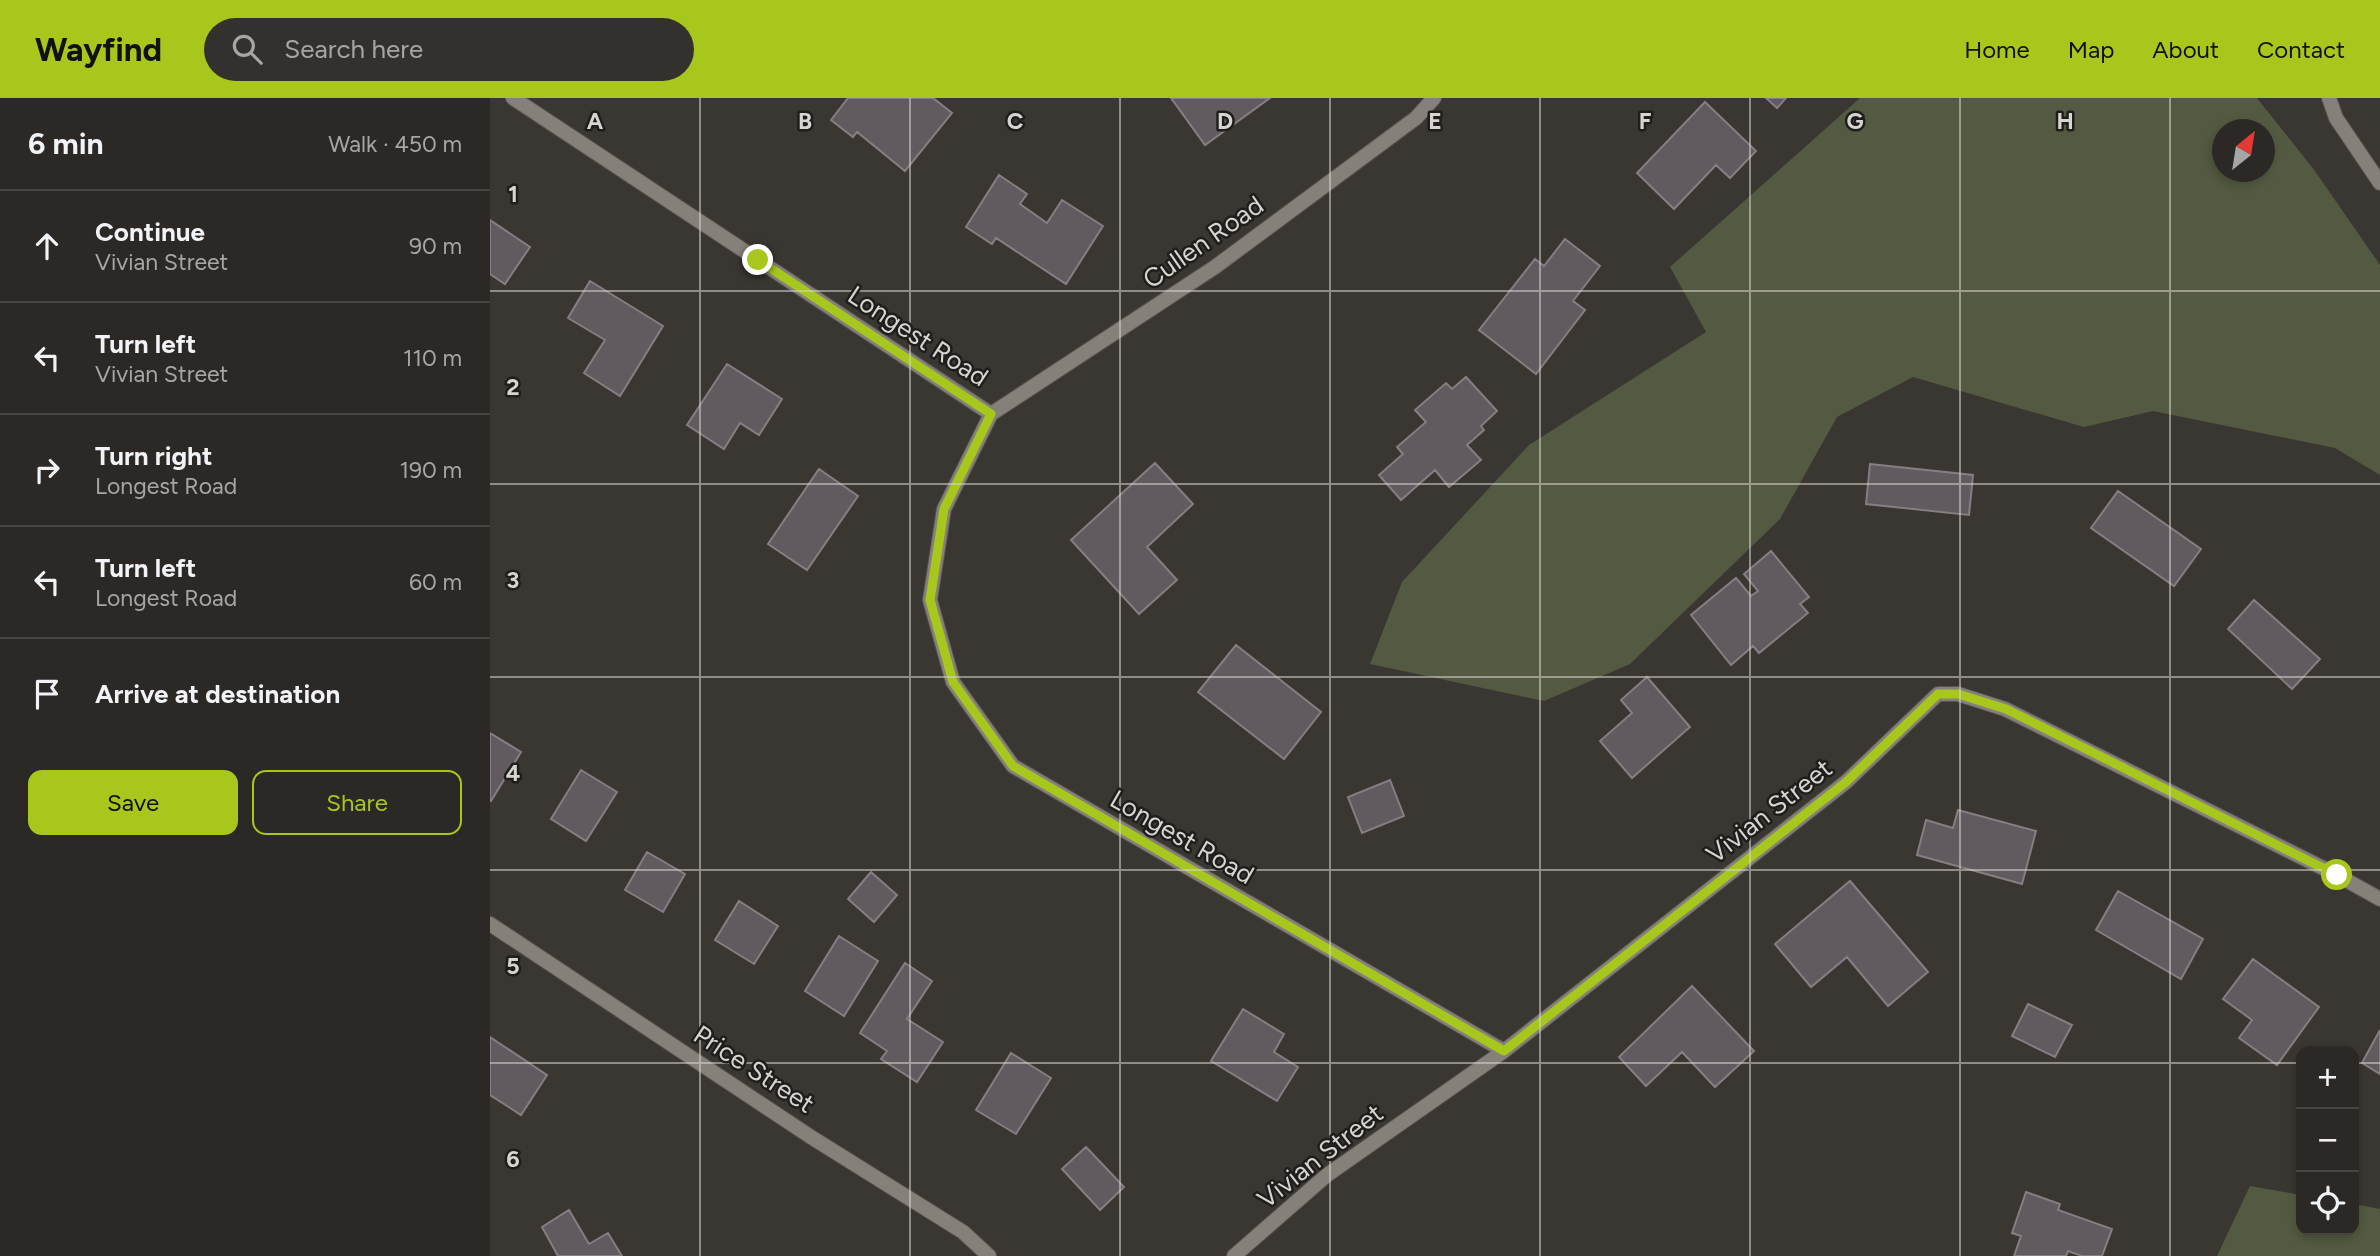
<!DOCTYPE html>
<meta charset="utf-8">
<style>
body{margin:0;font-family:Figtree,sans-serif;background:#34302d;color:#f1f3f6}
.controls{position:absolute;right:21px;bottom:21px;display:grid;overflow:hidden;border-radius:14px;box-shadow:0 4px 10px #0003}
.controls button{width:63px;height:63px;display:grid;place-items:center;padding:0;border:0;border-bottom:2px solid #484442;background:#2c2825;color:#f1f3f6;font:35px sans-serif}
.compass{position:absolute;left:1722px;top:21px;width:63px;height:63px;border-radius:50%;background:#2c2825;box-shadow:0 4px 10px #0003;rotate:30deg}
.stop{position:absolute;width:21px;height:21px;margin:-16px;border:5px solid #a8c71d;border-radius:50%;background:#fff}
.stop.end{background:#a8c71d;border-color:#fff;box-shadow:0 2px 7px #0008}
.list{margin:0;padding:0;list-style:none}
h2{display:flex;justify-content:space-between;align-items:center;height:91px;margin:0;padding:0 28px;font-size:30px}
h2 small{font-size:23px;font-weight:400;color:#a6a6a7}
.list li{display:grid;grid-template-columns:46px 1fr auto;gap:21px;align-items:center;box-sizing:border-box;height:112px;padding:0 28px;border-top:2px solid #484442}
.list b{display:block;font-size:26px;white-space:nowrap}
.list p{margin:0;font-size:23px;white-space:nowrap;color:#a6a6a7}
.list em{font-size:23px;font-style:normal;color:#a6a6a7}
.actions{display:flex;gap:14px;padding:21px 28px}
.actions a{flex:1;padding:16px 0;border:2px solid #a8c71d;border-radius:14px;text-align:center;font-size:24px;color:#a8c71d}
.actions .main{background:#a8c71d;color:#111}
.icon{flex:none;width:38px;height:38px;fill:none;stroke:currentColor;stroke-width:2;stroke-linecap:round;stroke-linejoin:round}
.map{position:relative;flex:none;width:1890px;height:1158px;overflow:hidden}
header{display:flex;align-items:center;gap:42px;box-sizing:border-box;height:98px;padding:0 35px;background:#a8c71d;color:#111}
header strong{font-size:33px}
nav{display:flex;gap:38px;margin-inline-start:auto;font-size:24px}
.search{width:490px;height:63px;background:#34302d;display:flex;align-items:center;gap:18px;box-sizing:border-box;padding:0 24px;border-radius:38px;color:#a6a6a7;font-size:26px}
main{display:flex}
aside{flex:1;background:#2c2825}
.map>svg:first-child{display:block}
.green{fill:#545a41;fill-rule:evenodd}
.building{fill:#615a5e;stroke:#857e82;stroke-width:2}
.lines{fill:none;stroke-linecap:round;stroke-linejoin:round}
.street-casing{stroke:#585550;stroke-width:16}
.street{stroke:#85817a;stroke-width:14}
.route{stroke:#a8c71d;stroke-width:9}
.grid{fill:none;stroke:#d7d5d1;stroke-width:2;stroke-opacity:0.55}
.labels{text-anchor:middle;stroke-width:5;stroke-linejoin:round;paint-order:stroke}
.street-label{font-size:26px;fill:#d7d5d1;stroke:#201e1c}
.grid-label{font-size:23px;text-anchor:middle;font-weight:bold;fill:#d7d5d1;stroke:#201e1c;stroke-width:5;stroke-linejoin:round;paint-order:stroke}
</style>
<header>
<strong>Wayfind</strong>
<div class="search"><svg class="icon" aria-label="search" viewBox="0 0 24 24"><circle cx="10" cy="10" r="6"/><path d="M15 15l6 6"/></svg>Search here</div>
<nav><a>Home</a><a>Map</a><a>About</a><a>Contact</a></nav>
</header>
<main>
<aside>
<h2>6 min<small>Walk · 450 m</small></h2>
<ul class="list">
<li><svg class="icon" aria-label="ahead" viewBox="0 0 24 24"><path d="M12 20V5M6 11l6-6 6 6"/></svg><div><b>Continue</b><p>Vivian Street</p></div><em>90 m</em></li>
<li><svg class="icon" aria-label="left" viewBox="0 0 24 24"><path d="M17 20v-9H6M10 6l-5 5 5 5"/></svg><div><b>Turn left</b><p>Vivian Street</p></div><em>110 m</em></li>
<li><svg class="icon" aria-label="right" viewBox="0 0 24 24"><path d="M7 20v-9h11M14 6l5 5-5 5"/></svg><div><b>Turn right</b><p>Longest Road</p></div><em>190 m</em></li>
<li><svg class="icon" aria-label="left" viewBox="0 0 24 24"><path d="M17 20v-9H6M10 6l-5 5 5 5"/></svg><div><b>Turn left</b><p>Longest Road</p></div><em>60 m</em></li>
<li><svg class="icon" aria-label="arrive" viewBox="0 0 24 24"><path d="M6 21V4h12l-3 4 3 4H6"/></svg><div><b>Arrive at destination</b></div></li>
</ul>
<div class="actions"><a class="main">Save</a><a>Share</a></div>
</aside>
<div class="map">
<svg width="1890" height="1158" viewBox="0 0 1890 1158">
<rect width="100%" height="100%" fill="#3a3631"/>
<path class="green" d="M 1370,0 L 1767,0 L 1825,73 L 1890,167 L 1890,377 L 1845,350 L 1663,313 L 1594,329 L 1423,279 L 1347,319 L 1290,421 L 1140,566 L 1054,603 L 880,566 L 912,484 L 1039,347 L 1216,234 L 1180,169 ZM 1732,32 L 1774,32 L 1774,74 L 1732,74 Z
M 1760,1088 L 1811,1097 L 1811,1132 L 1864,1132 L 1864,1106 L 1890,1111 L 1890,1158 L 1727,1158 Z"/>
<path class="building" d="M 358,0 L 443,0 L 462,15 L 415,73 L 367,34 L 363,39 L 341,22 Z
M 681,0 L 780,0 L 715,47 Z
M 1276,0 L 1296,0 L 1287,10 Z
M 1215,4 L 1266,53 L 1240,80 L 1226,67 L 1184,111 L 1147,75 Z
M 509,77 L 537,96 L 530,106 L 557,125 L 572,102 L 613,128 L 576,186 L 506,140 L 502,146 L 476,129 Z
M 0,122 L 40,149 L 15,186 L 0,176 Z
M 1075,141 L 1110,168 L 1083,203 L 1095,212 L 1046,276 L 989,232 L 1045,161 L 1054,168 Z
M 100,183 L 173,228 L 130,298 L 94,275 L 115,242 L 78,220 Z
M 237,266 L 292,301 L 269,337 L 250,325 L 234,351 L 197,327 Z
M 976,279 L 1007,313 L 991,328 L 994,332 L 977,347 L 991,362 L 959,389 L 945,372 L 911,402 L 889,377 L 913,356 L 907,349 L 936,324 L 925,312 L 956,285 L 962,291 Z
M 665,365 L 703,406 L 657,449 L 687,482 L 649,516 L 581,442 Z
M 1380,366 L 1483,377 L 1479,417 L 1376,406 Z
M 329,371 L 368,398 L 317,472 L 278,446 Z
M 1628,393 L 1711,451 L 1684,488 L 1601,430 Z
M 1281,453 L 1319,499 L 1310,506 L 1318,515 L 1269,555 L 1263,548 L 1241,567 L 1201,517 L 1246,480 L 1261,498 L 1268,493 L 1254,476 Z
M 1764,502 L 1830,561 L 1802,591 L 1738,531 Z
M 746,547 L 831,614 L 794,661 L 708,594 Z
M 1157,579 L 1200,629 L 1142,680 L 1110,643 L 1142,615 L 1131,602 Z
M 0,635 L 31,654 L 1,703 L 0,703 Z
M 91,672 L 127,694 L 96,743 L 61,721 Z
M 900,682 L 914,718 L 872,735 L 858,699 Z
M 1468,712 L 1546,733 L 1532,786 L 1427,757 L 1436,722 L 1463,730 Z
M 157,754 L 195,776 L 173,814 L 135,792 Z
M 381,774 L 407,797 L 384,824 L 358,801 Z
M 1360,783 L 1438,874 L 1398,908 L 1357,859 L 1321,889 L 1285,846 Z
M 1628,793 L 1713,841 L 1691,881 L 1606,832 Z
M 249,803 L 288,828 L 264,866 L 225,842 Z
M 349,838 L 388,863 L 354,918 L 315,893 Z
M 1763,861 L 1829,909 L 1787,967 L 1749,940 L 1762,922 L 1733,901 Z
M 415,865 L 442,883 L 417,921 L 453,944 L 427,984 L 391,961 L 397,953 L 370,935 Z
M 1202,888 L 1264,953 L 1225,989 L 1192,954 L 1156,988 L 1129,959 Z
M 1538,906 L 1582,927 L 1565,959 L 1522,938 Z
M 753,911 L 794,936 L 784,954 L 808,969 L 787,1003 L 721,963 Z
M 1890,932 L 1890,976 L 1872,965 Z
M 0,939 L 57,977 L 31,1017 L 0,997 Z
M 521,955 L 561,980 L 526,1036 L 486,1012 Z
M 596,1049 L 634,1089 L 610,1112 L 572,1071 Z
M 1536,1094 L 1570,1106 L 1568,1112 L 1622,1131 L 1612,1158 L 1592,1158 L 1578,1153 L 1576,1158 L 1524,1158 L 1531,1138 L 1522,1135 Z
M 79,1112 L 99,1146 L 118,1135 L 132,1158 L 68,1158 L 52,1129 Z"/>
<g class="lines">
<defs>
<path id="street" d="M 23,0 L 501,316
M 1839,0 L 1846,20 L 1890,85
M 501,316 L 454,411 L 440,502 L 463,584 L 523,668 L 1014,953
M 501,316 L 725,169 L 926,20 L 944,0
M 0,826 L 321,1039 L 473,1134 L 499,1158
M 744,1158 L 837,1077 L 1014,953 L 1356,684 L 1448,596 L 1468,596 L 1515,611 L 1847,777 L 1890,801"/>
</defs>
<use href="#street" class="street-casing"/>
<use href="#street" class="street"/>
</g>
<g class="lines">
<path class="route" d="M 268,162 L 501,316 L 454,411 L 440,502 L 463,584 L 523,668 L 1014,953 L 1356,684 L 1448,596 L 1468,596 L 1516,611 L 1847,777"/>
</g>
<path class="grid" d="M 210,0 L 210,1158M 420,0 L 420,1158M 630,0 L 630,1158M 840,0 L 840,1158M 1050,0 L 1050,1158M 1260,0 L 1260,1158M 1470,0 L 1470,1158M 1680,0 L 1680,1158M 0,193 L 1890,193M 0,386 L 1890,386M 0,579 L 1890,579M 0,772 L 1890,772M 0,965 L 1811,965M 1864,965 L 1890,965"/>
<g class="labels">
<g class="street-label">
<text transform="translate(713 144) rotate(-35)" y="9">Cullen Road</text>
<text transform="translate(428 238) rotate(33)" y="9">Longest Road</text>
<text transform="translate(1279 713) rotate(-38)" y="9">Vivian Street</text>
<text transform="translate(692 739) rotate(30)" y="9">Longest Road</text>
<text transform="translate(264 971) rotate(33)" y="9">Price Street</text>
<text transform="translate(830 1058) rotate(-38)" y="9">Vivian Street</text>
</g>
</g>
<g class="grid-label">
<text x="105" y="31">A</text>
<text x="315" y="31">B</text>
<text x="525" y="31">C</text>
<text x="735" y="31">D</text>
<text x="945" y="31">E</text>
<text x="1155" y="31">F</text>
<text x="1365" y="31">G</text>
<text x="1575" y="31">H</text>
<text x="23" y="104">1</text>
<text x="23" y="297">2</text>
<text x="23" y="490">3</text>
<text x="23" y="683">4</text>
<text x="23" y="876">5</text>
<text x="23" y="1069">6</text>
</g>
</svg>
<div class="controls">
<button>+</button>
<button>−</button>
<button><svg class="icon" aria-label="locate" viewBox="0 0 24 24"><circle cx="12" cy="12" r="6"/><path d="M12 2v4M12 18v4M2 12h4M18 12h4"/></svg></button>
</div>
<svg class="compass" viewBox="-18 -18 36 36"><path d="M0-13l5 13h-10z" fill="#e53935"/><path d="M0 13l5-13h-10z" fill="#a6a6a7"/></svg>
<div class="stop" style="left:1847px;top:777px"></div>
<div class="stop end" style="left:268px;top:162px"></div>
</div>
</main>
